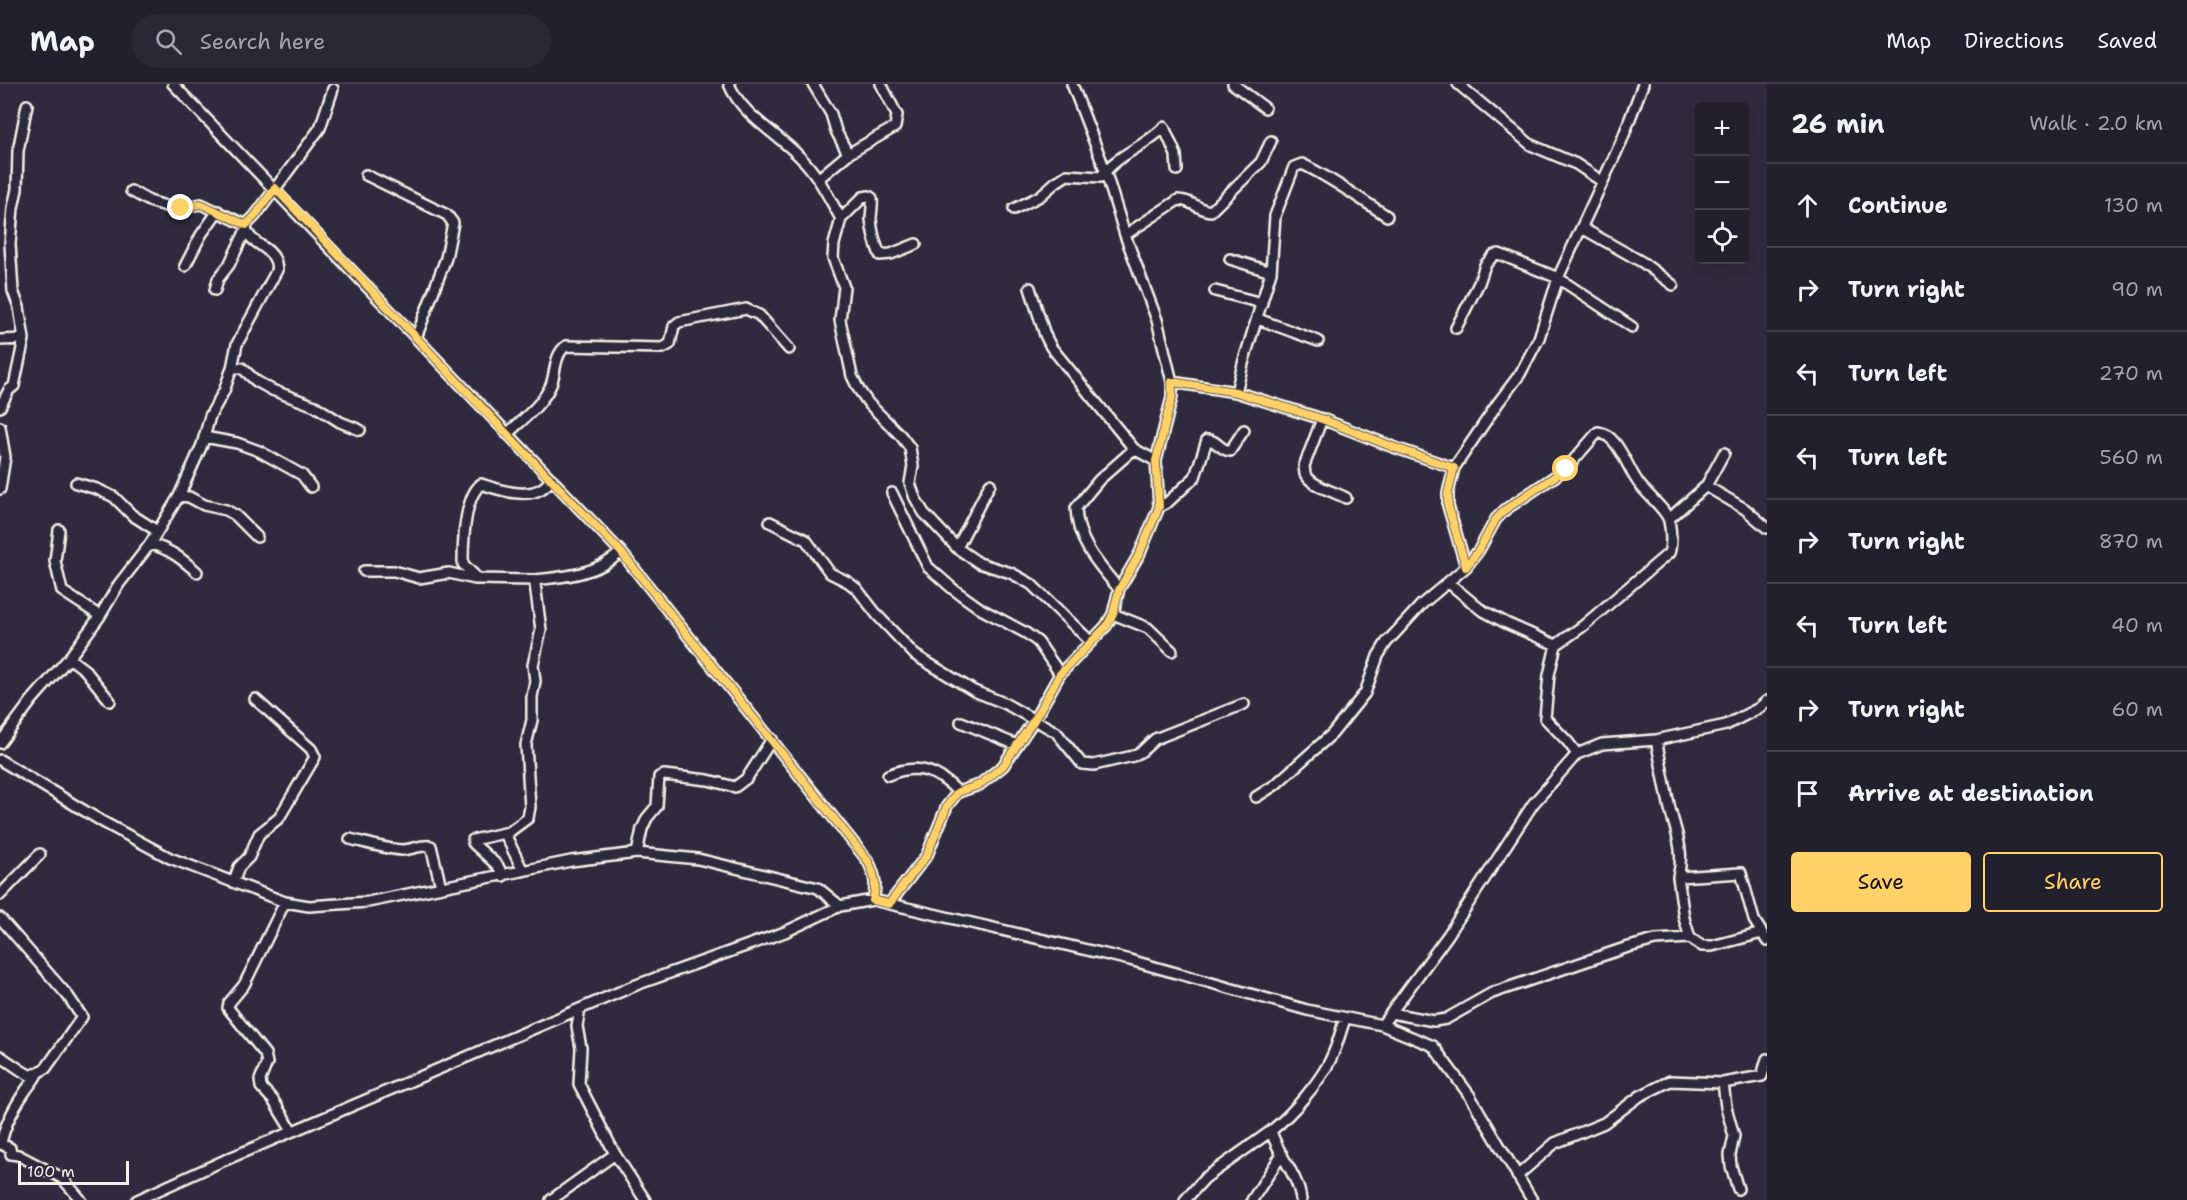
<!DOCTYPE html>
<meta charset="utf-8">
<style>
body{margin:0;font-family:"Shantell Sans",sans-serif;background:#2b2836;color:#f1f3f6}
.controls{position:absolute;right:18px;top:18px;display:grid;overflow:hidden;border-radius:6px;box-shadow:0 6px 24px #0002}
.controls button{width:54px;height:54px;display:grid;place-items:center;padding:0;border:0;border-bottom:2px solid #403e4a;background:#23202e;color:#f1f3f6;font:30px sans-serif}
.scale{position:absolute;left:18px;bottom:15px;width:111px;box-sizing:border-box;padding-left:6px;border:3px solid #f4f1e8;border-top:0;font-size:16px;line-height:21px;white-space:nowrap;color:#f4f1e8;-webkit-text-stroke:4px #2f2a3d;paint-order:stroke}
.stop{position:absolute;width:18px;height:18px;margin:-14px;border:4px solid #ffd166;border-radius:50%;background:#fff}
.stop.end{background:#ffd166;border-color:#fff;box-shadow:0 2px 6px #0008}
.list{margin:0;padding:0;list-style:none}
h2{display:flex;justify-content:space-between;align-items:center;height:78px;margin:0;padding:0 24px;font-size:26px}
h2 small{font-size:20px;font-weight:400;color:#a3a3aa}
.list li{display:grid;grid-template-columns:39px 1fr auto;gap:18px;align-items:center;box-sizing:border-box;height:84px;padding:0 24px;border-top:2px solid #403e4a}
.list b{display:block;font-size:22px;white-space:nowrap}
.list em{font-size:20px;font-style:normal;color:#a3a3aa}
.actions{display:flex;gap:12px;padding:18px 24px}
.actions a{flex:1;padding:14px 0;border:2px solid #ffd166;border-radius:6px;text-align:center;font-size:21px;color:#ffd166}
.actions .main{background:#ffd166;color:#111}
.icon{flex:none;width:33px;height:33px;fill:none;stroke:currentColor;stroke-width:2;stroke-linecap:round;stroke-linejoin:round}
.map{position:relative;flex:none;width:1767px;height:1116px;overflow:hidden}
header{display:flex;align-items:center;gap:36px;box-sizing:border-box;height:84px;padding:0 30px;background:#23202e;border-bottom:2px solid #403e4a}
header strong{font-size:28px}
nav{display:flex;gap:33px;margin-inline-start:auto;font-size:21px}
.search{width:420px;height:54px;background:#2b2836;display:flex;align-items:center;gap:15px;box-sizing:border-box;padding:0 21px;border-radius:33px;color:#a3a3aa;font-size:22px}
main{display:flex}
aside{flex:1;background:#23202e}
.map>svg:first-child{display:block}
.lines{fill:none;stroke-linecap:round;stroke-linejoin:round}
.minor-casing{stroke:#f4f1e8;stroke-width:14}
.minor{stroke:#2f2a3d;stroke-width:9}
.route{stroke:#ffd166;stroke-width:8}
</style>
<header>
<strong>Map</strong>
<div class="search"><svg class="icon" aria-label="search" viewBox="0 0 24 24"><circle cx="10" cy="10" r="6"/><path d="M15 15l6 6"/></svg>Search here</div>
<nav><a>Map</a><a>Directions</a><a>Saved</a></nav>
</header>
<main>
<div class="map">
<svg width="1767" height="1116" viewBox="0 0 1767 1116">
<rect width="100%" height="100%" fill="#2f2a3d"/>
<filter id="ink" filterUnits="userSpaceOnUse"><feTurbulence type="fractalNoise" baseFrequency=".0167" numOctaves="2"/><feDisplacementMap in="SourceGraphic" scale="12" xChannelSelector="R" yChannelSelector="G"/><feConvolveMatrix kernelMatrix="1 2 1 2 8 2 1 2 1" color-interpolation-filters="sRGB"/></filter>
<g filter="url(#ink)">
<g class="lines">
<defs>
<path id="minor" d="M 173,0 L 621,468 L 868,777 C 875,791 877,801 873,816
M 729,0 C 742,32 777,49 800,73 C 818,90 829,114 841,135
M 813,0 L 831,30 L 836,47 L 848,70 L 895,43 L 897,31 L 881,0
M 1233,0 L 1265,24
M 1458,0 L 1531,61 L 1576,80 L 1603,98
M 366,91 L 447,131 L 453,139 L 446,174 L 416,254
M 818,95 L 848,70
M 131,107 L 149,117 L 169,123 L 181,124 L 201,120 L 246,141
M 1014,125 L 1040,112 L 1056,98 L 1067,91 L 1101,93 C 1117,70 1145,63 1164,43 L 1176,71 L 1177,86
M 1582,144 L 1642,178 L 1673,201
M 1125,151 L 1178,116 C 1192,116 1198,126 1211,127 L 1261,78 L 1271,57
M 916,160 L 891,170 L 880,171 C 875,159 872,148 871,135 C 871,128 873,122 872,114 L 869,112 L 863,113 L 841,135 L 834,160 L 833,174 L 844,203 L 840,236 L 852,292 L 859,306 L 869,320 L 901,352 L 910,364 L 913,382 L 910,399 L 915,414 L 924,429 L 957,464 L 979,479 L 1011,489 L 1031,500 L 1091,558
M 1230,175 L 1271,188
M 185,182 L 201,151 L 218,127
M 1030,204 L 1045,251 L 1051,263 L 1134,365
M 215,206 L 218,195 L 229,181 L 246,146
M 1215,207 L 1262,219
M 1258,235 L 1318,257
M 1456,244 L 1479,199 L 1485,181 L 1494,171 L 1499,170 L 1558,194 L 1632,243
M 0,256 L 24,255
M 232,284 L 242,284 L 256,297 L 272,306 L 315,322 L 340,338 L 360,346
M 1172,298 L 1236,308 L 1322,335 L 1393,363 L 1454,384 L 1448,409 L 1448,422 L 1466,483 L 1422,520 L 1386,559 L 1378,572 L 1365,609 L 1332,650 L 1275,701 L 1256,713
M 1236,308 L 1244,276 L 1271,188 L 1275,132 L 1294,83 L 1302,80 C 1332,94 1358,114 1387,132
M 0,323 L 9,306 L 14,302 L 24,255 L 19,223 L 13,207 L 10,160 L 13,124 L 17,105 L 18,67 L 27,21
M 1322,335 L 1304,382 L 1305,390 C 1313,403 1333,407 1346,414
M 0,343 L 5,373 L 0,405
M 507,350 C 522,336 542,321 551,301 C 556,288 554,271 566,262 L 663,264 L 670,260 L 674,242 L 679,238 L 746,225 L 759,231 L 789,265
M 204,353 L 237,359 L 259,367 L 302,391 L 311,403
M 1454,384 L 1498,319 L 1520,290 L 1539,254 L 1558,194 L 1622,56 L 1643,0
M 76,399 L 97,405 L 114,413 L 132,431 L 157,447
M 1706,402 L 1724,369
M 892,409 L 928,483 L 953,505 L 981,525 L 1026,549 L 1038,558 L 1060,590
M 179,412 L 189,413 L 204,421 L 226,426 L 235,431 L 257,453
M 1159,423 L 1168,418 L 1195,393 L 1207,356 C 1216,355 1221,367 1230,367 L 1244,346
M 1669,435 L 1706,402 L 1745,425 L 1767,444
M 770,438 L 806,456 L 830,489 L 848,498 L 857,505 L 878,532 L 915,571 L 974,607 L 1004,619 L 1056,648 L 1082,680 L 1094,681 L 1133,672 L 1142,667 L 1155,655 L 1244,620
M 59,446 L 55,477 L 62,507 L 100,532
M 150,460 C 170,465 182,475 197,488
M 957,464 L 990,400
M 364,487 L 394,487 L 419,494 L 449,489 L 475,495
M 534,496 C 565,493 598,490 621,468
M 1449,499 L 1480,525 L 1506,539 L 1556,561 L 1583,542 L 1669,469 C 1672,461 1671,446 1669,437 C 1667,427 1647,410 1640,401 C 1628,387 1619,351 1598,348 L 1566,385 L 1506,425 L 1496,435 L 1479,466 L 1466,483
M 1119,505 C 1099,481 1077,458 1076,424 L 1099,396 L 1134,365 L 1156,377
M 1113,530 L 1148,544 L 1172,567
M 1556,561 L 1549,591 L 1545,634 L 1568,658 L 1577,670
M 69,574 L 85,586 L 110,617
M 961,638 L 1017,661
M 1656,656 C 1661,679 1665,702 1670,725 C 1676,748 1685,768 1678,793 L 1741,789 L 1754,836 L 1767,857
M 0,659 L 32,616 L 69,574 L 100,532 L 119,500 L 150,460 L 179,412 L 202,361 L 210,332 L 224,307 L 232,284 L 237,260 L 277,186 C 276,183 277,179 275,176 C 269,161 246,159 246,141 L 255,132 L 320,44 L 333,5
M 0,676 L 103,738 L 170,774 L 285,818 L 309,822 L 368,818 L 571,777 L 637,769 L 698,775 L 818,804 L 840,822
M 888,691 C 917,679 937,686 958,708
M 350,755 C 367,759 385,765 402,766 C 412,766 421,760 431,762 L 441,803
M 637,769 L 642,745 L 647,734 L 657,722 L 659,693 L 664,691 L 708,696 L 735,703 L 747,694 L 772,655
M 523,787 L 507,754 L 509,748 L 528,734 L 530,723 L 526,661 L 532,636 L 532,613 L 535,597 L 533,581 L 541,546 L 535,500 L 534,496 L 478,495 L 463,480 C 463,459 464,414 481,400 C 497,405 524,415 541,405 C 545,403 549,398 552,395
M 503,792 L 498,782 L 473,759 L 473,756 L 509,748
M 234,797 L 239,783 L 249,773 L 259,750 L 279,734 L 315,673 L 311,665 L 255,615
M 0,811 L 40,770
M 285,818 L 244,901 L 229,919 L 228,924 L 265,970 L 267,979 L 260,996 L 261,1003 L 273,1016 L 292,1047
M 889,820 L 927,771 L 947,722 L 958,708 L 979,701 L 1003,682 L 1034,636 L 1060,590 L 1106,542 L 1113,530 L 1119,505 L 1140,469 L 1159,423 L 1156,377 L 1172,313 L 1172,298 L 1157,236 L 1125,151 L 1105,86 L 1072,0
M 0,834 L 68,912 L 82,933 L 46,984 L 31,992 L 22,987 L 0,972
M 1690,854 L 1702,862 L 1712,862 L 1762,849
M 580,925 L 577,942 L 581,964 L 579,1000 L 615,1070 L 645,1116
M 1391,929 L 1434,937 L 1446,935 L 1492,909 L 1625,864 L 1655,856 L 1690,854 L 1684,834 L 1678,793
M 1382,941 L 1448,851 L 1533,720 L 1577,670 L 1602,660 L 1656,656 L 1726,641 L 1759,624 L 1767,617
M 37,990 C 34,997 30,1000 26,1006 C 15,1022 4,1042 1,1060 L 10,1064 L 11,1070 L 18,1071 L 62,1094 L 81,1116
M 1762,992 L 1767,975
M 1723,999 L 1726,1023 L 1734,1052 L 1730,1071 L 1731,1082 L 1738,1105
M 1517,1092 L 1555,1059 L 1604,1039 L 1640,1012 L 1670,997 L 1723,999 L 1762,992
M 137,1116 L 225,1076 L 636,901 L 785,848 L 840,822 L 873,816 L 1130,876 L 1307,926 L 1382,941 L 1433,962 L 1470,1012 L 1532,1116
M 551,1116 L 615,1070
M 1185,1116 L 1205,1094 L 1271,1047
M 1252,1116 L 1282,1070
M 1301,1116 C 1298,1090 1278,1071 1271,1047 C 1292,1030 1323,995 1333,970 C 1338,959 1341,946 1345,935"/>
</defs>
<use href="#minor" class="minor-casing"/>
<use href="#minor" class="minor"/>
</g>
</g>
<g class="lines" filter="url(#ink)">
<path class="route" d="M 181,124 L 201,120 L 246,141 L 255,132 L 275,104 L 507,350 L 621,468 L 868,777 C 875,791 877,801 873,816 L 889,820 L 927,771 L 947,722 L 958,708 L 979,701 L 1003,682 L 1034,636 L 1060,590 L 1107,542 L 1113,530 L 1119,506 L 1140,469 L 1159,423 L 1156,377 L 1172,313 L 1172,298 L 1236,308 L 1322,335 L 1393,363 L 1454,384 L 1448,409 L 1448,422 L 1466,483 L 1479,466 L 1496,435 L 1506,425 L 1566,385"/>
</g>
</svg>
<div class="controls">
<button>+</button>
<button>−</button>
<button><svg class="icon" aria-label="locate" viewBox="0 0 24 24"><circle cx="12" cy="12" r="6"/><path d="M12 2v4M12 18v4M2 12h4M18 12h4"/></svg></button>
</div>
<div class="scale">100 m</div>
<div class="stop" style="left:1566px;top:385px"></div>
<div class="stop end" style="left:181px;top:124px"></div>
</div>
<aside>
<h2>26 min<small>Walk · 2.0 km</small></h2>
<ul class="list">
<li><svg class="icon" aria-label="ahead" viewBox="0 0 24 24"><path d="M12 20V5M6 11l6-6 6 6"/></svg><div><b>Continue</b></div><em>130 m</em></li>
<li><svg class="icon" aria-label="right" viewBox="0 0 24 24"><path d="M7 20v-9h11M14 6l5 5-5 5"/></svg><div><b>Turn right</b></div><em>90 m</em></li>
<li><svg class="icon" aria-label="left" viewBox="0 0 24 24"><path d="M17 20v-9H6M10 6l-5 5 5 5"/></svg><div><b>Turn left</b></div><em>270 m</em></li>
<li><svg class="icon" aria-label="left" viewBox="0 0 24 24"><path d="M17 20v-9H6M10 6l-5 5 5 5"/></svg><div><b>Turn left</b></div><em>560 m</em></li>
<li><svg class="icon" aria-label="right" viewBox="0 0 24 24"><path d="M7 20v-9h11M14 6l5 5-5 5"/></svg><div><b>Turn right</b></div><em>870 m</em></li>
<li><svg class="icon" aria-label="left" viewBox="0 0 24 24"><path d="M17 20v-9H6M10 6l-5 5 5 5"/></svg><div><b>Turn left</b></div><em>40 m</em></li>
<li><svg class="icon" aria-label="right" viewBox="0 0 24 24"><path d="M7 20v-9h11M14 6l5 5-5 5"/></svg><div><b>Turn right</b></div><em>60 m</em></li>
<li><svg class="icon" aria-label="arrive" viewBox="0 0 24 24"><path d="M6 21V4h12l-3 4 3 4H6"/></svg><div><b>Arrive at destination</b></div></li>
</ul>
<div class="actions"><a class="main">Save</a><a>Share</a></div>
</aside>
</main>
